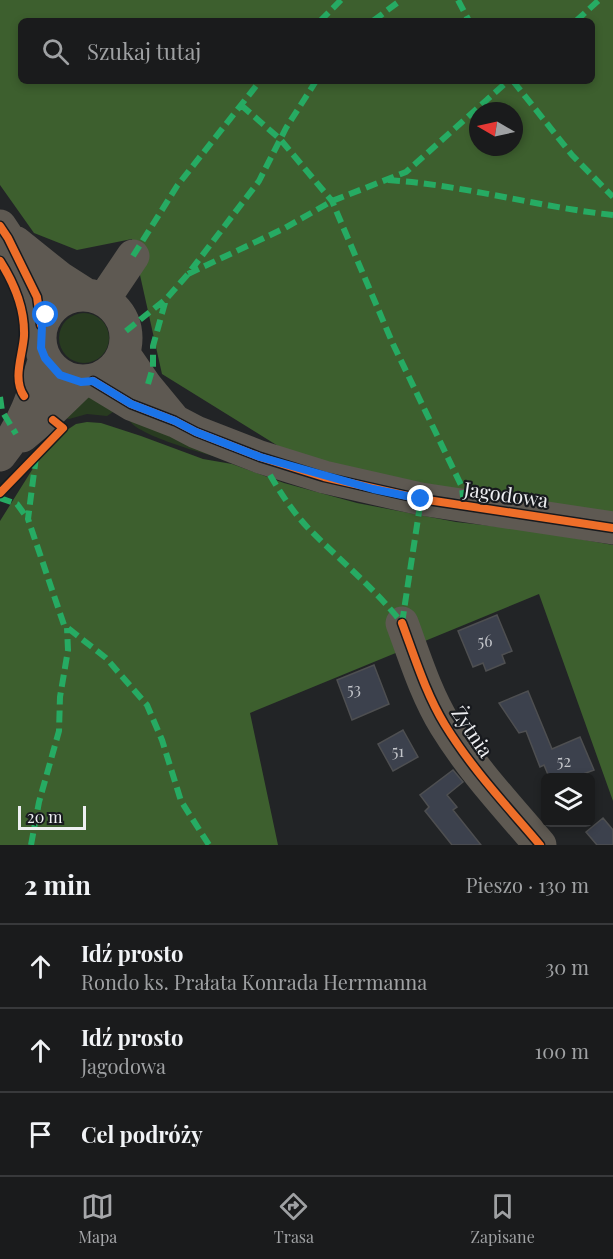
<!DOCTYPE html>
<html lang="pl">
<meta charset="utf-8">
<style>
body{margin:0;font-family:"Playfair Display",serif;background:#272829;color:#f1f3f6}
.controls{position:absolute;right:18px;bottom:18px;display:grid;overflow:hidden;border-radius:9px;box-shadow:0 3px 9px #0003}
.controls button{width:54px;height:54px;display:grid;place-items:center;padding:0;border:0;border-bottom:2px solid #38393b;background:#1a1b1c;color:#f1f3f6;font:30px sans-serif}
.compass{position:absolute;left:469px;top:102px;width:54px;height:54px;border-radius:50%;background:#1a1b1c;box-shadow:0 3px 9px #0003;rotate:279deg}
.scale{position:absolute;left:18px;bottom:15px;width:68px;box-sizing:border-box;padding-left:6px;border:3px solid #eeeff2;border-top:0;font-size:16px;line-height:21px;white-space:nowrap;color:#eeeff2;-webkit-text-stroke:4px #181a1e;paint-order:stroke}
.stop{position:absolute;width:18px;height:18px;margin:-14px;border:4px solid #1a73e8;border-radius:50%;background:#fff}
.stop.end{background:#1a73e8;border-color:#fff;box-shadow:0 2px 6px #0008}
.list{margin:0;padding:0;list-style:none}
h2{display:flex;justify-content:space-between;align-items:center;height:78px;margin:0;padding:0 24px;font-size:26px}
h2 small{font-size:20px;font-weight:400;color:#9fa1a3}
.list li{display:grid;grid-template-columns:39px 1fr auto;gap:18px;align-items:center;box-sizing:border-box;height:84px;padding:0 24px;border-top:2px solid #38393b}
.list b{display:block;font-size:22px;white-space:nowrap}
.list p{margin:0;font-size:20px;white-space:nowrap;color:#9fa1a3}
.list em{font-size:20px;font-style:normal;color:#9fa1a3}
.icon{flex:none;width:33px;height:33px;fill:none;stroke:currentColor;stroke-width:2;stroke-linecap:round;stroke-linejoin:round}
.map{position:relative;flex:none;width:613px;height:845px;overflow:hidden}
.search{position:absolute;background:#1a1b1c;box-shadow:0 3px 9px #0003;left:18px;right:18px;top:18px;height:66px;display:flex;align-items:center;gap:15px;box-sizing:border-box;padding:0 21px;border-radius:9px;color:#9fa1a3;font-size:22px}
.sheet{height:330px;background:#1a1b1c}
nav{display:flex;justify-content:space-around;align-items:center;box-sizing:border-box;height:84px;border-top:2px solid #38393b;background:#1a1b1c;font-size:16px;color:#9fa1a3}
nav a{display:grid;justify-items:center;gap:3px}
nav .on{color:#a7a8ab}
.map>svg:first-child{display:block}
.green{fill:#283b20}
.forest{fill:#3d5f2e;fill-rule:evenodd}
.building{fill:#3c414d;stroke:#4e4f51;stroke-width:1.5}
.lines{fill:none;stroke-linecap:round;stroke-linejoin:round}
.minor{stroke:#5e5952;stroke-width:33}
.quiet{stroke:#26ab63;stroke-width:6;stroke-dasharray:12 6;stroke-linecap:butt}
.cycleway-casing{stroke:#181a1e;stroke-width:11}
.cycleway{stroke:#ee6e29;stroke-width:8}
.route{stroke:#1a73e8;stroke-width:8}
.labels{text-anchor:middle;stroke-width:4.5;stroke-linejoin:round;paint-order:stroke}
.number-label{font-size:16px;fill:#c2c4c9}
.street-label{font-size:20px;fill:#eeeff2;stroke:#181a1e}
</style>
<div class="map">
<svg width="613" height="845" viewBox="0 0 613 845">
<rect width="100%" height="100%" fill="#222426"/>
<path class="green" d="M59 338a25 25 0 1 1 50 0a25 25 0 1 1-50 0Z
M 88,394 L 116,410 L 107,416 L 87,414 L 69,419 L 65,418 Z
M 129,414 L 220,458 C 202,453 137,435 129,420 Z"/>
<path class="forest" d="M 0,0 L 613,0 L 613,514 L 456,491 L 291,454 L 162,374 L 132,239 L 77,250 L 34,233 L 0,185 ZM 21,21 L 592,21 L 592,81 L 21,81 ZM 478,111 L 514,111 L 514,147 L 478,147 Z
M 87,422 L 101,423 L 141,436 L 203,459 L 232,464 L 284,483 L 357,503 L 456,522 L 529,530 L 613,545 L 613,801 L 539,594 L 250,713 L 278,845 L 0,845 L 0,521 L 42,454 L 64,432 L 76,424 Z"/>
<path class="building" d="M 497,615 L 512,651 L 502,655 L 505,663 L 486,671 L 483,663 L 473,667 L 458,631 Z
M 374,665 L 389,704 L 352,720 L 337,680 Z
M 528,691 L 552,749 L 580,737 L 594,770 L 575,777 L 549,777 L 544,765 L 540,767 L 526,731 L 519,733 L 499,703 Z
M 403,730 L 418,757 L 393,771 L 378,744 Z
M 453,770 L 463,782 L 447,795 L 457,807 L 453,810 L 481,845 L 452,845 L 425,811 L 429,807 L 420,795 Z
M 603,818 L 613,830 L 613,845 L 597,845 L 586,832 Z"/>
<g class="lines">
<path class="minor" d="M 0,226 L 8,238 L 37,297 L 41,325
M 15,242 L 60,278 L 85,294
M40 338a43 43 0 1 1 86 0a43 43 0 1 1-86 0Z
M 104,299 L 133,256
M 124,354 L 146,386 L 174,420
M 93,381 L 131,404 L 175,421 L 196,432 L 260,457 L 324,477 L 421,499 L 613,528
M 22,436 L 47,415 L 81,382
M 0,455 C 24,426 34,394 45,358
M 402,623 C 415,658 426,694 445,725 C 472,769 507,806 540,845"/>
<path class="quiet" d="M 458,0 L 469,21
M 320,21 L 341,0
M 373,21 L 401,0
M 576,21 L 599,0
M 513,81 L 572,155 L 613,197
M 241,105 L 280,139 L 332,201 L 393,344 L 462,487 L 464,506
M 388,180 C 464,185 538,207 613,215
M 133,256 L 177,186 L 260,81
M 188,274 L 285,228 L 332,201 L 406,172 L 508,81
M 126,331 L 166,299 L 188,274 L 259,181 L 286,128 L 316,81
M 148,384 L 153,367 L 153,346 L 166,299
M 0,397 L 2,411 L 16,434
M 36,457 L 28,519 L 64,625 L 106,658 L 147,705 L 162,740 L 181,801 L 209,845
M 270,475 C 281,494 295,515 311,531 C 342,562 375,589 402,623
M 0,498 L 17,504 L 28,519
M 402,623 L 421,499
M 31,845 L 39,802 L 59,731 L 60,697 L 68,650 L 67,628"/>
<defs>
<path id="cycleway" d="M 0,226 L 8,238 L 37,297 L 41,325
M 0,261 C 14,283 25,309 24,336 C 23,354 12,379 24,396
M 93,381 L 131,404 L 175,421 L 196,432 L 260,457 L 324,477 L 421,499 L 613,528
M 0,493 L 63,428 L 53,420
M 402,623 C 415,658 426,694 445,725 C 472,769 507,806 540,845"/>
</defs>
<use href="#cycleway" class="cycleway-casing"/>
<use href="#cycleway" class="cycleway"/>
</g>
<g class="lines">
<path class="route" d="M 46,315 L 42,326 L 41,348 L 45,358 L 60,375 L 81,382 L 93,381 L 131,404 L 175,421 L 196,432 L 260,457 L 373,489 L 421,499"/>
</g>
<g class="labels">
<g class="number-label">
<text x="485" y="647">56</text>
<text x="354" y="695">53</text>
<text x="398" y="757">51</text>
<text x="564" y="767">52</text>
</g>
<g class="street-label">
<text transform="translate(506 495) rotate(8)" y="7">Jagodowa</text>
<text transform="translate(472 732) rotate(56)" y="7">Żytnia</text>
</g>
</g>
</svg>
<div class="controls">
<button><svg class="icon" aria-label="layers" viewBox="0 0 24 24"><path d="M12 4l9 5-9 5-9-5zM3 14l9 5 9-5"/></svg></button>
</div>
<svg class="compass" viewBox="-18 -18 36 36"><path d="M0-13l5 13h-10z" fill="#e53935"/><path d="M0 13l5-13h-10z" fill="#9fa1a3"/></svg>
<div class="scale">20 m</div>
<div class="stop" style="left:46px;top:315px"></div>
<div class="stop end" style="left:421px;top:499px"></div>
<div class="search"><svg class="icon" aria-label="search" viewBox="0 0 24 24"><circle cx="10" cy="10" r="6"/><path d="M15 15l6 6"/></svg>Szukaj tutaj</div>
</div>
<section class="sheet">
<h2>2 min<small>Pieszo · 130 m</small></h2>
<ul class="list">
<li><svg class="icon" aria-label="ahead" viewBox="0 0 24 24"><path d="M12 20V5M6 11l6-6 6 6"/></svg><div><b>Idź prosto</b><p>Rondo ks. Prałata Konrada Herrmanna</p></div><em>30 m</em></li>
<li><svg class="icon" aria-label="ahead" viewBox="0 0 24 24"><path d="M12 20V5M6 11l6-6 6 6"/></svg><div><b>Idź prosto</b><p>Jagodowa</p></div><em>100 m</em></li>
<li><svg class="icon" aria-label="arrive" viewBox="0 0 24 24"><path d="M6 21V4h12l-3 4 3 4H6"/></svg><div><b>Cel podróży</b></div></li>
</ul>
</section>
<nav>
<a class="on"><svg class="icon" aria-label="map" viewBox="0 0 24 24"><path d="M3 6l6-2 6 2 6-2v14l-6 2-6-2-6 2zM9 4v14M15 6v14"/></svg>Mapa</a>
<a><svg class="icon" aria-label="directions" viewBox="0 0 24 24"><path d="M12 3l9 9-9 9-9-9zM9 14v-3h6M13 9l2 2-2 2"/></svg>Trasa</a>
<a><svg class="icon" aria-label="saved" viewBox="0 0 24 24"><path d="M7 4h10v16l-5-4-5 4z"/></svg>Zapisane</a>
</nav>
